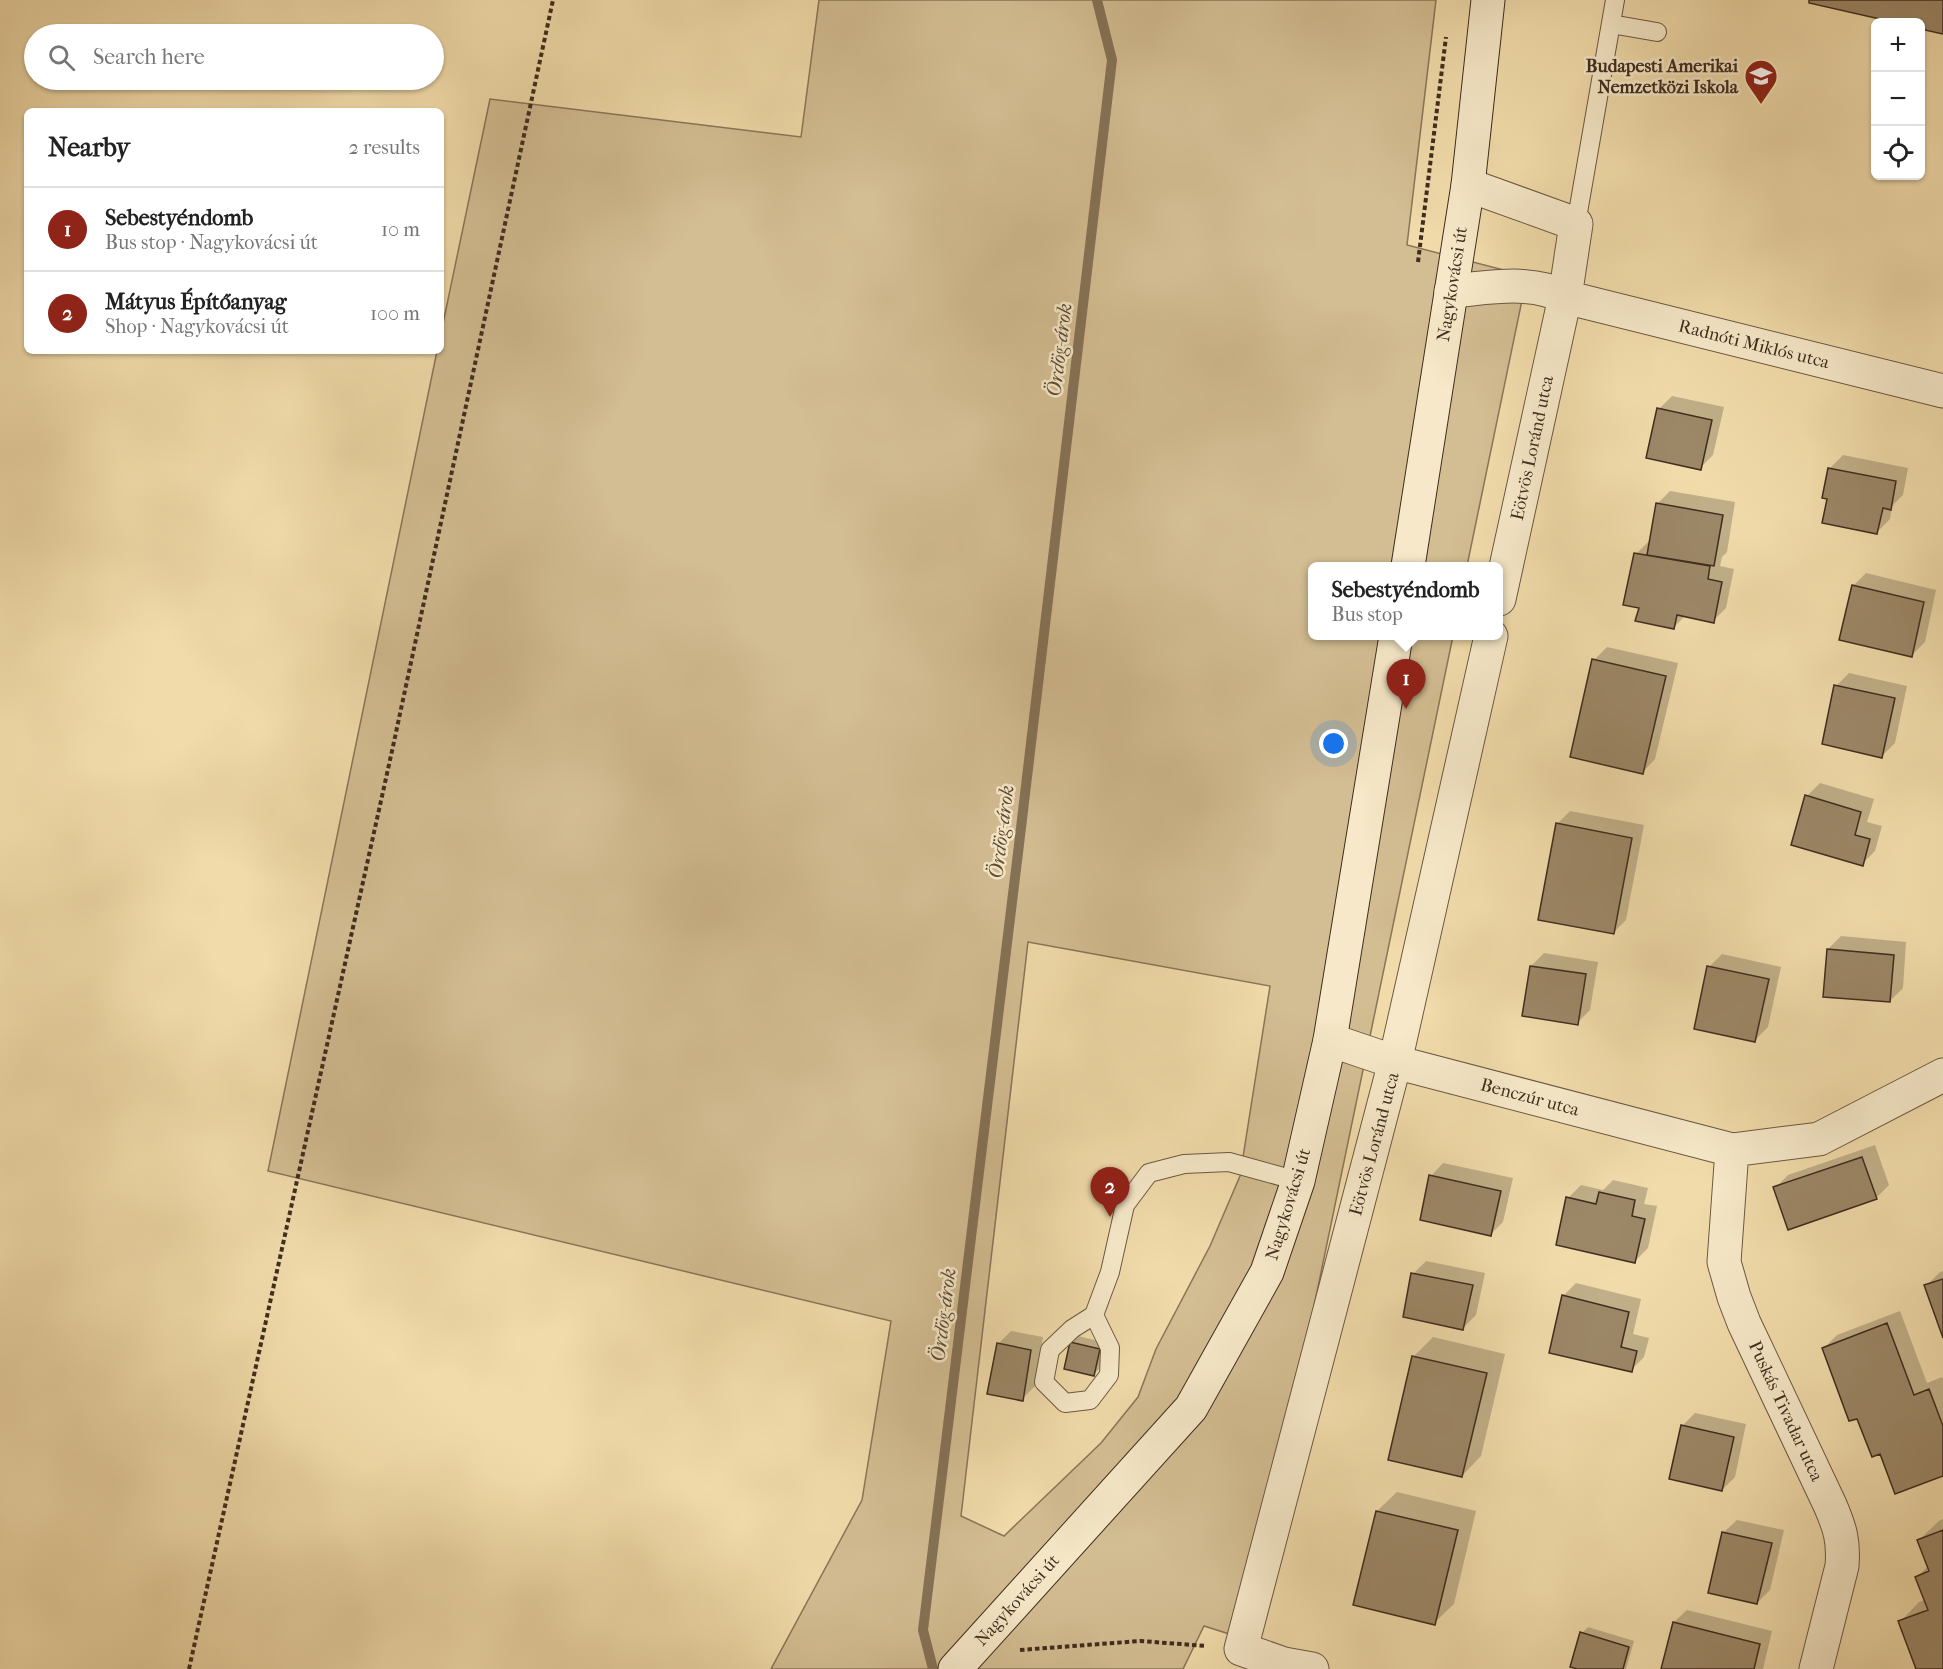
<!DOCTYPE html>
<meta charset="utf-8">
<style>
body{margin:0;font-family:"IM FELL French Canon",serif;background:#f2f2f2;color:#222}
.controls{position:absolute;right:18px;top:18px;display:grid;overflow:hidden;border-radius:9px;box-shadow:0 2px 4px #0004}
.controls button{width:54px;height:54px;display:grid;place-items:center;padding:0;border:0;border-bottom:2px solid #e0e0e0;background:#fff;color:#222;font:30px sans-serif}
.you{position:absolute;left:1334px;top:744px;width:21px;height:21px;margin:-15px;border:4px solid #fff;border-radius:50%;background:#1a73e8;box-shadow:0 0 0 9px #1a73e833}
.badge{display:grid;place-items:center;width:39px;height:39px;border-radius:50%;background:#8f2418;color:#fff;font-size:20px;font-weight:700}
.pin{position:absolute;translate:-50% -50px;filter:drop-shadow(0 2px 3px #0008)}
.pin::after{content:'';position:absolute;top:32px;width:21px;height:18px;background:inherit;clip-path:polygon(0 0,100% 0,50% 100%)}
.popup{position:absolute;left:1308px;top:562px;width:195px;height:78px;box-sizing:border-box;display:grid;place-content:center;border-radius:9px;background:#fff;filter:drop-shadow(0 2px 4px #0005);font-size:20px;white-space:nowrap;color:#767676}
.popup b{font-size:22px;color:#222}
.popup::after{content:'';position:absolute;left:50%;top:100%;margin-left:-12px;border:12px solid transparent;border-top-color:#fff}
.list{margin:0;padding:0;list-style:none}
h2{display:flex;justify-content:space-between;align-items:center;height:78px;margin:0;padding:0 24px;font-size:26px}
h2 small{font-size:20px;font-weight:400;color:#767676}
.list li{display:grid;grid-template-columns:39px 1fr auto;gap:18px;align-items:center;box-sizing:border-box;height:84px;padding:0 24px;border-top:2px solid #e0e0e0}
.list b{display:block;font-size:22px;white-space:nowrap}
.list p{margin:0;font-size:20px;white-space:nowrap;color:#767676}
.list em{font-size:20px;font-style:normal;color:#767676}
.icon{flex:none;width:33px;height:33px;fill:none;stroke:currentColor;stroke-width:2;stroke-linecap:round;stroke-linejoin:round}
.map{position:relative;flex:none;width:1943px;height:1669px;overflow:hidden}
.search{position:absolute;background:#fff;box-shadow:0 2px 4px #0004;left:24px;top:24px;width:420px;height:66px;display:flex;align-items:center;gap:15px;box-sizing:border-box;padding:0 21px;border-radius:33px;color:#767676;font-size:22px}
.panel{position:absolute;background:#fff;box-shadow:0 2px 4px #0004;left:24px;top:108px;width:420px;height:246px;border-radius:9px}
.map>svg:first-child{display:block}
.green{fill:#d3bd92;stroke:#897558;stroke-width:1.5;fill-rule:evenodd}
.shadow{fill:#0003}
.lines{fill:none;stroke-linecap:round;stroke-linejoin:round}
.stream{stroke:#857256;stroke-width:10}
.building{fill:#9c8767;stroke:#3f2d1f;stroke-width:1.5}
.lane-casing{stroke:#6c5842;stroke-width:20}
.street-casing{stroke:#6c5842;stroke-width:35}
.secondary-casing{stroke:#3f2d1f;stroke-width:35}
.path{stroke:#3f2d1f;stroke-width:4;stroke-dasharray:4.5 3;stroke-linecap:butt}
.lane{stroke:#f6e8c8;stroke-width:18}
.street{stroke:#f6e8c8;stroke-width:33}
.secondary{stroke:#f6e8c8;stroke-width:33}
.labels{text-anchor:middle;stroke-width:5;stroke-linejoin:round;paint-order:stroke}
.poi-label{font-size:18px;font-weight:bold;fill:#3f2d1f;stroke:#f6e8c8;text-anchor:end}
.street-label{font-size:18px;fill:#3f2d1f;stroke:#f6e8c8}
.water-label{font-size:20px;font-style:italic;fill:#5c4a36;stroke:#f6e8c8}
</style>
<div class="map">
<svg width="1943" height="1669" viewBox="0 0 1943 1669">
<rect width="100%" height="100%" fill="#f1dbaa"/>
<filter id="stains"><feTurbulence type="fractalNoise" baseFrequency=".00333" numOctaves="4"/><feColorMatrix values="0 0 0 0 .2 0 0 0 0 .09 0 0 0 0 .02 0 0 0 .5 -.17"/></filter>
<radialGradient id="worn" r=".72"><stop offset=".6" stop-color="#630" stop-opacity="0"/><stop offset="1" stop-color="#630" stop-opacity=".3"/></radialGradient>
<path class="green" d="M 819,0 L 1436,0 L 1407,245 L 1527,276 L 1467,566 L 1313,566 L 1313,636 L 1453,636 L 1245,1639 L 1204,1626 L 1183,1669 L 771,1669 L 862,1500 L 891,1321 L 268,1171 L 437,351 L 441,351 L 441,333 L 490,99 L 801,137 ZM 1028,942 L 1270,986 L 1240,1176 L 1210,1246 L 1156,1349 L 1138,1397 L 1101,1443 L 1004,1536 L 961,1516 Z"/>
<path class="shadow" d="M 1672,396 L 1724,407 L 1713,455 L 1700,468 L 1659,409 Z
M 1843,455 L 1908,468 L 1903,495 L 1892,506 L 1890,519 L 1877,532 L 1828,498 L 1830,468 Z
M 1670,491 L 1735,502 L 1727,552 L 1722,557 L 1720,566 L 1734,569 L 1726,608 L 1713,621 L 1685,616 L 1674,627 L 1640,607 L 1636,554 L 1649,541 L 1651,541 L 1657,504 Z
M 1866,573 L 1936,590 L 1925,642 L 1912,655 L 1853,586 Z
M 1607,647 L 1678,663 L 1655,759 L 1643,772 L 1594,660 Z
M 1849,673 L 1907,686 L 1895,743 L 1882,756 L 1836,686 Z
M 1820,783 L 1874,799 L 1867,822 L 1882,826 L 1875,851 L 1862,864 L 1807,796 Z
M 1570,811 L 1644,825 L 1626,920 L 1613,933 L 1557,824 Z
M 1841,936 L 1906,942 L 1903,988 L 1890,1001 L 1828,949 Z
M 1544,953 L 1598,962 L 1590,1010 L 1577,1023 L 1531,966 Z
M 1722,954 L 1781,967 L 1768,1027 L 1755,1040 L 1709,967 Z
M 1875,1145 L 1889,1185 L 1876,1198 L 1775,1188 L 1788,1175 Z
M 1443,1163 L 1513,1178 L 1503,1222 L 1490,1235 L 1431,1176 Z
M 1613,1180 L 1648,1188 L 1644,1204 L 1657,1206 L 1648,1248 L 1635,1261 L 1568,1198 L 1581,1185 L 1603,1190 Z
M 1426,1261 L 1485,1273 L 1476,1315 L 1463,1328 L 1413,1274 Z
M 1943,1271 L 1943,1333 L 1926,1286 L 1939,1273 Z
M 1576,1283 L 1641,1299 L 1633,1334 L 1649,1338 L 1644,1357 L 1631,1370 L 1563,1296 Z
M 1900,1311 L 1927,1383 L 1942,1377 L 1943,1379 L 1943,1474 L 1881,1452 L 1858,1417 L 1824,1348 L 1837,1335 Z
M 1011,1331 L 1043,1337 L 1035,1386 L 1022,1399 L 998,1344 Z
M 1078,1336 L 1106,1343 L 1099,1369 L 1093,1375 L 1066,1368 L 1072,1342 Z
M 1433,1337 L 1505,1354 L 1481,1456 L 1462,1476 L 1390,1459 L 1414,1356 Z
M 1695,1413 L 1746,1424 L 1735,1477 L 1722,1490 L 1682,1426 Z
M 1397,1492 L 1476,1511 L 1454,1604 L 1434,1623 L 1377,1511 Z
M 1943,1519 L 1943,1669 L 1918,1669 L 1900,1622 L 1919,1602 L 1925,1600 L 1917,1577 L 1929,1565 L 1919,1540 L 1939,1521 Z
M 1737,1520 L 1784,1530 L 1770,1590 L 1757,1603 L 1724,1532 Z
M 1687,1610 L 1772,1631 L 1763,1669 L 1662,1669 L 1674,1622 Z
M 1588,1627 L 1634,1641 L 1626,1669 L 1582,1669 L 1582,1633 Z"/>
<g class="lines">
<path class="stream" d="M 933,1669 L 923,1630 L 1018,853 L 1112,60 L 1097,0"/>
</g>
<path class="building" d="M 1809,0 L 1943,0 L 1943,34 L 1920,29 L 1920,22 L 1893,22 L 1809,3 Z
M 1657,408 L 1712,420 L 1701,470 L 1646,458 Z
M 1828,468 L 1896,481 L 1891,510 L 1883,508 L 1877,534 L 1822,523 L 1827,499 L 1822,498 Z
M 1656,503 L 1723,515 L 1714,566 L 1647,555 Z
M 1634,553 L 1710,566 L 1708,579 L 1722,582 L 1714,623 L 1677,615 L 1674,629 L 1635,621 L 1639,608 L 1623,605 Z
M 1852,585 L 1924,602 L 1912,657 L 1839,640 Z
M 1592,659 L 1666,676 L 1643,774 L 1570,757 Z
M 1834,685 L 1895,698 L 1882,758 L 1822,744 Z
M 1805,795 L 1861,812 L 1855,835 L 1870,839 L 1863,866 L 1791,845 Z
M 1556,823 L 1632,838 L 1614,934 L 1538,920 Z
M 1827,949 L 1894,955 L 1890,1002 L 1823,997 Z
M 1530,966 L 1586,974 L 1578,1025 L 1522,1016 Z
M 1707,966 L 1769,979 L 1755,1042 L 1694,1029 Z
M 1862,1157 L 1877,1199 L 1788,1230 L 1773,1187 Z
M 1429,1175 L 1501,1191 L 1491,1236 L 1420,1220 Z
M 1599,1192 L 1635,1200 L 1632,1216 L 1645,1219 L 1635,1263 L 1556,1245 L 1566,1197 L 1596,1204 Z
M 1411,1273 L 1473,1285 L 1463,1330 L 1403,1317 Z
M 1943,1279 L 1943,1338 L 1924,1285 Z
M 1562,1295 L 1629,1312 L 1621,1347 L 1637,1351 L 1632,1372 L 1549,1353 Z
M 1887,1323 L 1914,1395 L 1929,1389 L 1943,1426 L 1943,1476 L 1895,1494 L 1880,1454 L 1872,1457 L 1857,1419 L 1849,1421 L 1822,1348 Z
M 1070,1342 L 1100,1349 L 1094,1376 L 1064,1369 Z
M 997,1343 L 1031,1350 L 1023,1401 L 987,1394 Z
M 1412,1356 L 1487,1373 L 1462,1477 L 1388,1460 Z
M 1681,1425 L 1734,1437 L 1722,1491 L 1669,1479 Z
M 1376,1511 L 1458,1530 L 1435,1625 L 1353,1605 Z
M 1943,1530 L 1943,1669 L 1916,1669 L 1898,1621 L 1928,1610 L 1915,1577 L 1929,1571 L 1917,1540 Z
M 1722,1532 L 1772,1543 L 1757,1604 L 1708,1593 Z
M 1673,1622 L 1760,1644 L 1754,1669 L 1661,1669 Z
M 1580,1632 L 1629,1647 L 1623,1669 L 1577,1669 L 1570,1667 Z"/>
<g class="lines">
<defs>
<path id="lane" d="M 1611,24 L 1657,32
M 1576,224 L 1615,0
M 1094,1315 L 1110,1348 L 1109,1375 L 1090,1400 L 1065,1403 L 1044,1382 L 1050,1350 L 1072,1329 L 1094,1315 L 1110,1272 L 1125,1205 L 1149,1173 L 1184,1164 L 1229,1162 L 1298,1181"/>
<path id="street" d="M 1468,185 L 1576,224 L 1565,297 L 1499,599
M 1451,291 C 1489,288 1530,279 1565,297 L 1943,391
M 1330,1040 L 1395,1062 L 1732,1150 L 1819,1139 L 1943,1075
M 1732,1150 L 1724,1262 L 1734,1297 L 1744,1323 L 1830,1505 C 1840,1528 1844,1541 1842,1566 L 1816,1669
M 1312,1669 L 1284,1664 L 1241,1649 L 1395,1062 L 1491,636"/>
<path id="secondary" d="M 1408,566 L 1468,185 L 1488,0
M 955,1669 L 1191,1408 L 1267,1272 L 1298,1181 L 1330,1040 L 1396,636"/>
</defs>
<use href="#lane" class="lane-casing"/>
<use href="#street" class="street-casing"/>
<use href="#secondary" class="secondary-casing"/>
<path class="path" d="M 1418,262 L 1446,37
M 1020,1650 L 1140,1641 L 1207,1646
M 189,1669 L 392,751 L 553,0"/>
<use href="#lane" class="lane"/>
<use href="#street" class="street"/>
<use href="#secondary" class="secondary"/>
</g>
<defs>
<symbol id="school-pin" viewBox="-11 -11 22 30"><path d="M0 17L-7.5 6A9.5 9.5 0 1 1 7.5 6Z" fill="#8f2418" stroke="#f6e8c8"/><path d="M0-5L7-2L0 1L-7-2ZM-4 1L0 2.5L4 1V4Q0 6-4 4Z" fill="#fff"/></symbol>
</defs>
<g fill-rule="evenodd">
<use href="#school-pin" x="1742" y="57" width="38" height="52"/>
</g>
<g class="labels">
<g class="poi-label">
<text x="1738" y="72">Budapesti Amerikai<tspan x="1738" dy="21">Nemzetközi Iskola</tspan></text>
</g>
<g class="street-label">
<text transform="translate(1452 284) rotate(-81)" y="6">Nagykovácsi út</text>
<text transform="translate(1754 344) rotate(14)" y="6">Radnóti Miklós utca</text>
<text transform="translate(1532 448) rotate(-78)" y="6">Eötvös Loránd utca</text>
<text transform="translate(1530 1097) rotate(15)" y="6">Benczúr utca</text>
<text transform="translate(1374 1144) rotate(-75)" y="6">Eötvös Loránd utca</text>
<text transform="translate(1288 1204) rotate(-73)" y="6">Nagykovácsi út</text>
<text transform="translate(1786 1411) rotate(65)" y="6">Puskás Tivadar utca</text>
<text transform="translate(1017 1600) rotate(-48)" y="6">Nagykovácsi út</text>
</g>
<g class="water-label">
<text transform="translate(1059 350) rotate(-83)" y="7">Ördög-árok</text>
<text transform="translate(1001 832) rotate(-83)" y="7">Ördög-árok</text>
<text transform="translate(943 1315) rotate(-83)" y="7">Ördög-árok</text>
</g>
</g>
<rect width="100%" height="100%" filter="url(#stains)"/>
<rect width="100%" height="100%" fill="url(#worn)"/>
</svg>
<div class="controls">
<button>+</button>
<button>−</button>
<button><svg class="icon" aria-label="locate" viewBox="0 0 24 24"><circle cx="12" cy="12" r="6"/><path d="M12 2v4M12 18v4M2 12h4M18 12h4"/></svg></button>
</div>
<div class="you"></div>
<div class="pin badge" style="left:1406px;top:709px">1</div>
<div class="popup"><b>Sebestyéndomb</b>Bus stop</div>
<div class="pin badge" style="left:1110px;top:1217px">2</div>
<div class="search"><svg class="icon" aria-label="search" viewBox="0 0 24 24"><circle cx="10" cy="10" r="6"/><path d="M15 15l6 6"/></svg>Search here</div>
<section class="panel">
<h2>Nearby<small>2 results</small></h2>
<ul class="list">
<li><span class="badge">1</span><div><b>Sebestyéndomb</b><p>Bus stop · Nagykovácsi út</p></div><em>10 m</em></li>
<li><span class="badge">2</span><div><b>Mátyus Építőanyag</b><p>Shop · Nagykovácsi út</p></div><em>100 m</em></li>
</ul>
</section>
</div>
